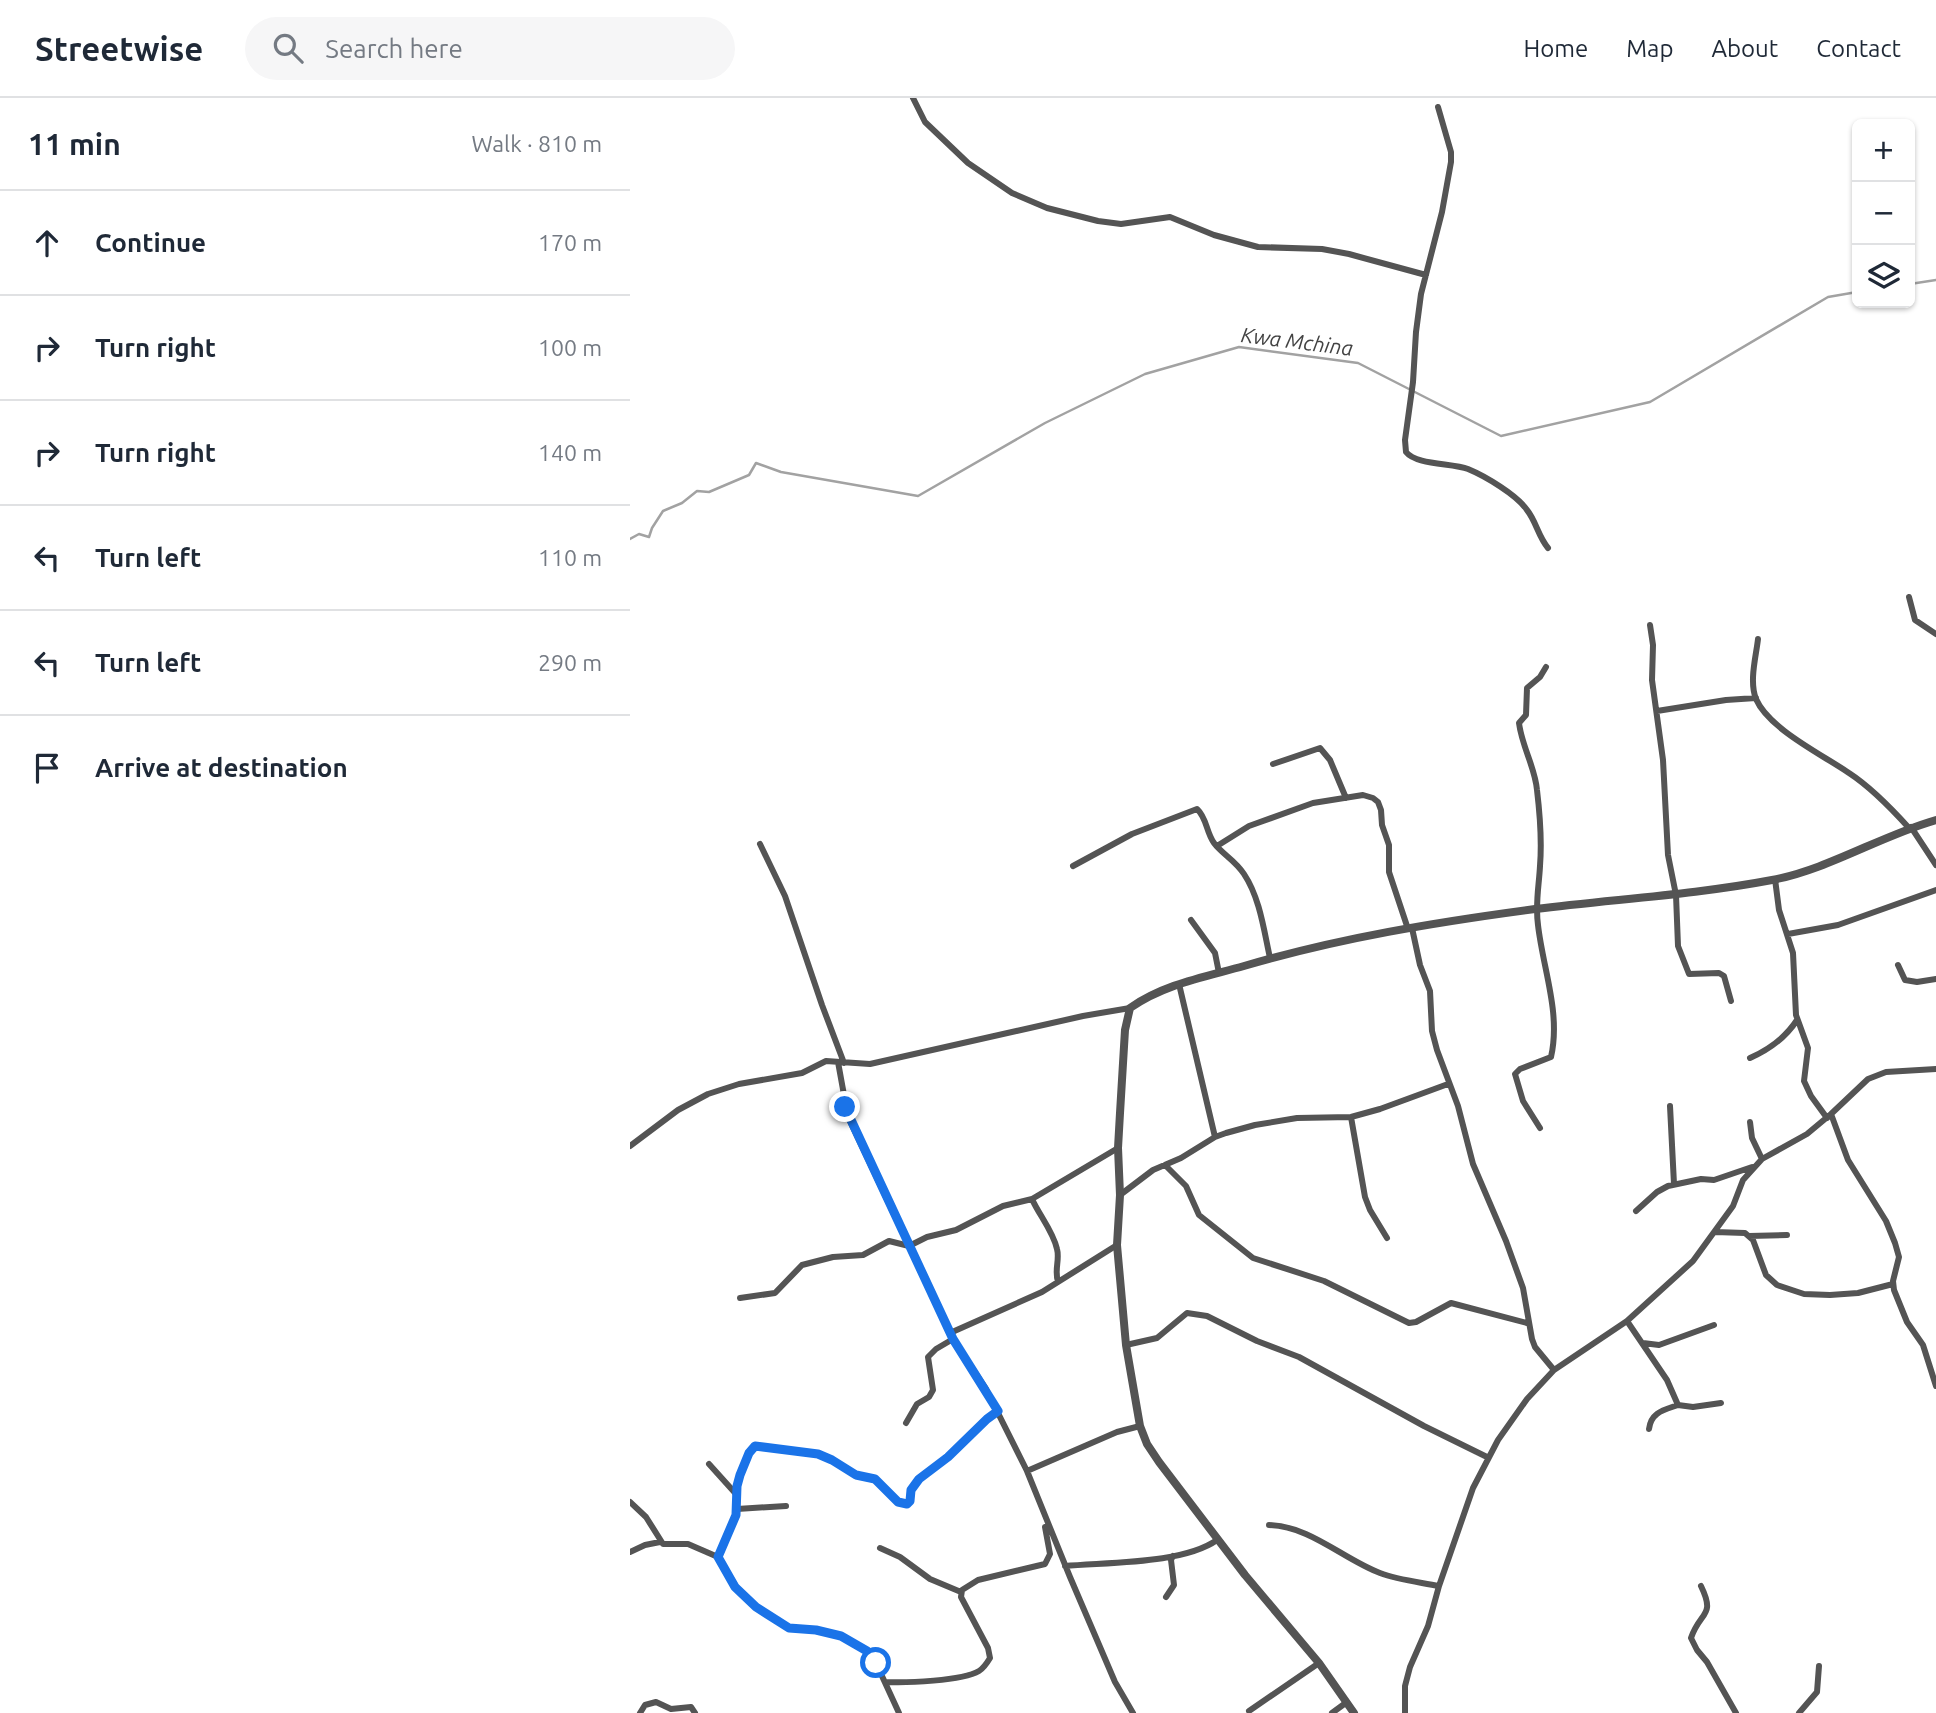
<!DOCTYPE html>
<meta charset="utf-8">
<style>
body{margin:0;font-family:Ubuntu,sans-serif;background:#f6f6f7;color:#1f2937}
.controls{position:absolute;right:21px;top:21px;display:grid;overflow:hidden;border-radius:10px;box-shadow:0 2px 5px #0004}
.controls button{width:63px;height:63px;display:grid;place-items:center;padding:0;border:0;border-bottom:2px solid #e0e1e3;background:#fff;color:#1f2937;font:35px sans-serif}
.stop{position:absolute;width:21px;height:21px;margin:-16px;border:5px solid #1a73e8;border-radius:50%;background:#fff}
.stop.end{background:#1a73e8;border-color:#fff;box-shadow:0 2px 7px #0008}
.list{margin:0;padding:0;list-style:none}
h2{display:flex;justify-content:space-between;align-items:center;height:91px;margin:0;padding:0 28px;font-size:30px}
h2 small{font-size:23px;font-weight:400;color:#747a83}
.list li{display:grid;grid-template-columns:46px 1fr auto;gap:21px;align-items:center;box-sizing:border-box;height:105px;padding:0 28px;border-top:2px solid #e0e1e3}
.list b{display:block;font-size:26px;white-space:nowrap}
.list em{font-size:23px;font-style:normal;color:#747a83}
.icon{flex:none;width:38px;height:38px;fill:none;stroke:currentColor;stroke-width:2;stroke-linecap:round;stroke-linejoin:round}
.map{position:relative;flex:none;width:1306px;height:1615px;overflow:hidden}
header{display:flex;align-items:center;gap:42px;box-sizing:border-box;height:98px;padding:0 35px;background:#fff;border-bottom:2px solid #e0e1e3}
header strong{font-size:33px}
nav{display:flex;gap:38px;margin-inline-start:auto;font-size:24px}
.search{width:490px;height:63px;background:#f6f6f7;display:flex;align-items:center;gap:18px;box-sizing:border-box;padding:0 24px;border-radius:38px;color:#747a83;font-size:26px}
main{display:flex}
aside{flex:1;background:#fff}
.map>svg:first-child{display:block}
.lines{fill:none;stroke-linecap:round;stroke-linejoin:round}
.stream{stroke:#a2a2a2;stroke-width:2.5}
.minor{stroke:#545454;stroke-width:6}
.tertiary{stroke:#545454;stroke-width:8}
.route{stroke:#1a73e8;stroke-width:9}
.labels{text-anchor:middle;stroke-width:6;stroke-linejoin:round;paint-order:stroke}
.water-label{font-size:21px;font-style:italic;fill:#434343;stroke:#fff}
</style>
<header>
<strong>Streetwise</strong>
<div class="search"><svg class="icon" aria-label="search" viewBox="0 0 24 24"><circle cx="10" cy="10" r="6"/><path d="M15 15l6 6"/></svg>Search here</div>
<nav><a>Home</a><a>Map</a><a>About</a><a>Contact</a></nav>
</header>
<main>
<aside>
<h2>11 min<small>Walk · 810 m</small></h2>
<ul class="list">
<li><svg class="icon" aria-label="ahead" viewBox="0 0 24 24"><path d="M12 20V5M6 11l6-6 6 6"/></svg><div><b>Continue</b></div><em>170 m</em></li>
<li><svg class="icon" aria-label="right" viewBox="0 0 24 24"><path d="M7 20v-9h11M14 6l5 5-5 5"/></svg><div><b>Turn right</b></div><em>100 m</em></li>
<li><svg class="icon" aria-label="right" viewBox="0 0 24 24"><path d="M7 20v-9h11M14 6l5 5-5 5"/></svg><div><b>Turn right</b></div><em>140 m</em></li>
<li><svg class="icon" aria-label="left" viewBox="0 0 24 24"><path d="M17 20v-9H6M10 6l-5 5 5 5"/></svg><div><b>Turn left</b></div><em>110 m</em></li>
<li><svg class="icon" aria-label="left" viewBox="0 0 24 24"><path d="M17 20v-9H6M10 6l-5 5 5 5"/></svg><div><b>Turn left</b></div><em>290 m</em></li>
<li><svg class="icon" aria-label="arrive" viewBox="0 0 24 24"><path d="M6 21V4h12l-3 4 3 4H6"/></svg><div><b>Arrive at destination</b></div></li>
</ul>
</aside>
<div class="map">
<svg width="1306" height="1615" viewBox="0 0 1306 1615">
<rect width="100%" height="100%" fill="#fff"/>
<g class="lines">
<path class="stream" d="M 1280,186 L 1306,182
M 0,441 L 9,436 L 19,439 L 22,430 L 33,413 L 52,405 L 67,393 L 79,394 L 119,377 L 126,365 L 151,374 L 288,398 L 415,325 L 515,276 L 609,249 L 728,265 L 871,338 L 1020,304 L 1198,199 L 1227,194"/>
<path class="minor" d="M 283,0 L 295,24 L 338,65 L 382,95 L 417,110 L 468,123 L 491,126 L 540,119 L 584,137 L 628,149 L 692,151 L 719,156 L 796,177
M 808,9 L 821,54 L 821,64 L 812,114 L 791,196 L 786,234 L 783,284 L 775,342 L 776,354 C 786,367 822,365 838,371 C 855,378 887,397 897,412 C 906,423 908,438 918,450
M 1279,499 L 1285,522 L 1306,536
M 1020,527 L 1023,547 L 1022,582 L 1033,662 L 1038,757 L 1046,797 L 1048,848 L 1059,876 L 1089,875 L 1094,878 L 1101,903
M 1128,541 C 1126,559 1119,583 1126,601 C 1139,631 1193,657 1219,675 C 1242,690 1261,710 1279,730
M 1027,613 L 1096,602 L 1126,600
M 643,666 L 690,650 L 700,662 L 716,700
M 1281,729 L 1306,767
M 130,746 L 155,798 L 192,907 L 214,965
M 587,748 L 619,728 L 683,705 L 733,697 L 743,700 L 748,704 L 751,712 L 752,727 L 759,747 L 759,774 L 778,831
M 443,768 L 502,736 L 567,711 C 577,720 576,734 584,745 C 592,756 605,762 614,776 C 630,800 634,833 640,860
M 1145,781 L 1149,812 L 1163,855 L 1166,917 L 1178,950 L 1174,983 L 1181,998 L 1197,1020
M 561,822 L 585,855 L 589,875
M 782,830 L 790,867 L 800,893 L 802,933 L 807,952 L 828,1008 L 843,1066 L 876,1143 L 893,1190 L 902,1241 L 905,1249 L 924,1272
M 1158,836 L 1208,827 L 1306,792
M 1268,867 L 1275,882 L 1287,884 L 1306,881
M 549,886 L 585,1039
M 1120,960 C 1138,952 1156,939 1167,922
M 208,964 L 218,1019 L 323,1241 L 356,1291 L 397,1373 L 440,1479 L 485,1584 L 503,1615
M 1040,1008 L 1044,1086
M 1201,1016 L 1218,1062 L 1256,1123 L 1265,1145 L 1269,1159 L 1263,1183 L 1264,1192 L 1277,1224 L 1293,1247 L 1306,1288
M 721,1019 L 735,1099 L 740,1112 L 757,1140
M 1120,1024 L 1122,1040 L 1132,1061
M 910,1030 L 893,1003 L 885,976 L 890,971 L 921,959 C 931,915 913,871 908,827 C 905,806 909,788 910,768 C 912,743 910,717 907,692 C 905,669 892,649 889,625 L 896,617 L 897,590 L 910,579 L 916,569
M 0,1048 L 48,1012 L 78,996 L 109,986 L 172,975 L 196,963 L 240,966 L 453,918 L 500,910
M 535,1067 L 556,1088 L 569,1117 L 623,1160 L 694,1183 L 779,1225 L 786,1224 L 821,1205 L 897,1225
M 490,1097 L 523,1072 L 551,1060 L 585,1039 L 596,1035 L 625,1027 L 667,1020 L 721,1019 L 750,1011 L 818,986
M 402,1101 C 409,1117 423,1133 427,1151 C 430,1162 424,1172 428,1184
M 1006,1113 L 1027,1094 L 1038,1088 L 1071,1081 L 1084,1082 L 1122,1069
M 1085,1134 L 1115,1135 L 1123,1142 L 1136,1177 L 1147,1187 L 1174,1196 L 1200,1197 L 1228,1195 L 1263,1186
M 1119,1138 L 1157,1137
M 110,1200 L 145,1195 L 172,1167 L 203,1159 L 233,1157 L 259,1143 L 279,1148 L 297,1139 L 326,1132 L 373,1108 L 402,1101 L 488,1050
M 997,1223 L 1037,1282 L 1048,1307 L 1063,1309 L 1091,1305
M 320,1235 L 412,1194 L 487,1147
M 1013,1245 L 1029,1247 L 1084,1227
M 496,1247 L 527,1240 L 557,1215 L 577,1218 L 627,1243 L 669,1259 L 794,1328 L 857,1359
M 276,1325 L 287,1306 L 299,1299 L 303,1292 L 298,1259 L 306,1251 L 323,1241
M 1019,1331 C 1021,1314 1034,1312 1048,1307
M 79,1366 L 106,1396
M 397,1373 L 487,1334 L 510,1328
M 0,1404 L 16,1419 L 33,1446 L 58,1446 L 88,1459 L 110,1495 L 126,1509 L 159,1530 L 186,1532 L 210,1538 L 237,1553 L 246,1565 L 269,1615
M 107,1411 L 156,1408
M 639,1427 C 680,1428 713,1461 750,1475 C 768,1482 789,1484 809,1488
M 250,1450 L 270,1459 L 300,1481 L 331,1494
M 0,1454 L 15,1447 L 30,1444
M 88,1459 L 106,1417 L 106,1388 L 110,1377 L 119,1355 L 125,1348 L 188,1356 L 202,1361 L 226,1377 L 245,1382 L 268,1404 L 277,1406 L 280,1403 L 281,1392 L 290,1381 L 318,1359 L 357,1321 L 368,1313
M 435,1468 C 478,1464 553,1466 587,1442
M 1071,1488 C 1086,1519 1070,1513 1061,1540 L 1067,1552 L 1077,1564 L 1106,1615
M 536,1499 L 544,1487 L 541,1462 L 543,1458
M 255,1584 C 276,1585 332,1583 349,1573 C 354,1570 357,1565 360,1560 L 358,1550 L 331,1499 L 332,1492 L 348,1482 L 415,1466 L 420,1456 L 415,1429
M 619,1613 L 689,1565
M 10,1615 L 15,1607 L 26,1604 L 41,1611 L 61,1609 L 65,1615
M 702,1615 L 717,1604
M 775,1615 L 775,1588 L 780,1569 L 798,1528 L 809,1488 L 843,1390 L 868,1342 L 897,1301 L 924,1272 L 997,1223 L 1063,1163 L 1103,1108 L 1113,1082 L 1132,1061 L 1177,1036 L 1201,1016 L 1238,981 L 1256,974 L 1306,971
M 1169,1615 L 1187,1594 L 1189,1568"/>
<path class="tertiary" d="M 724,1615 L 689,1565 L 615,1477 L 529,1364 L 517,1346 L 510,1328 L 496,1247 L 487,1147 L 490,1097 L 488,1050 L 490,1015 L 495,932 L 500,910 C 534,886 575,879 614,868 C 709,840 807,824 905,811 C 984,801 1063,797 1142,782 C 1199,771 1250,738 1306,722"/>
</g>
<g class="lines">
<path class="route" d="M 215,1009 L 323,1241 L 368,1313 L 357,1321 L 318,1359 L 289,1381 L 281,1392 L 280,1403 L 277,1406 L 268,1404 L 245,1381 L 226,1377 L 202,1362 L 188,1356 L 125,1348 L 119,1355 L 110,1377 L 107,1388 L 106,1417 L 88,1459 L 105,1489 L 126,1509 L 159,1530 L 186,1532 L 211,1538 L 237,1553 L 246,1565"/>
</g>
<g class="labels">
<g class="water-label">
<text transform="translate(667 244) rotate(7)" y="7">Kwa Mchina</text>
</g>
</g>
</svg>
<div class="controls">
<button>+</button>
<button>−</button>
<button><svg class="icon" aria-label="layers" viewBox="0 0 24 24"><path d="M12 4l9 5-9 5-9-5zM3 14l9 5 9-5"/></svg></button>
</div>
<div class="stop" style="left:246px;top:1565px"></div>
<div class="stop end" style="left:215px;top:1009px"></div>
</div>
</main>
